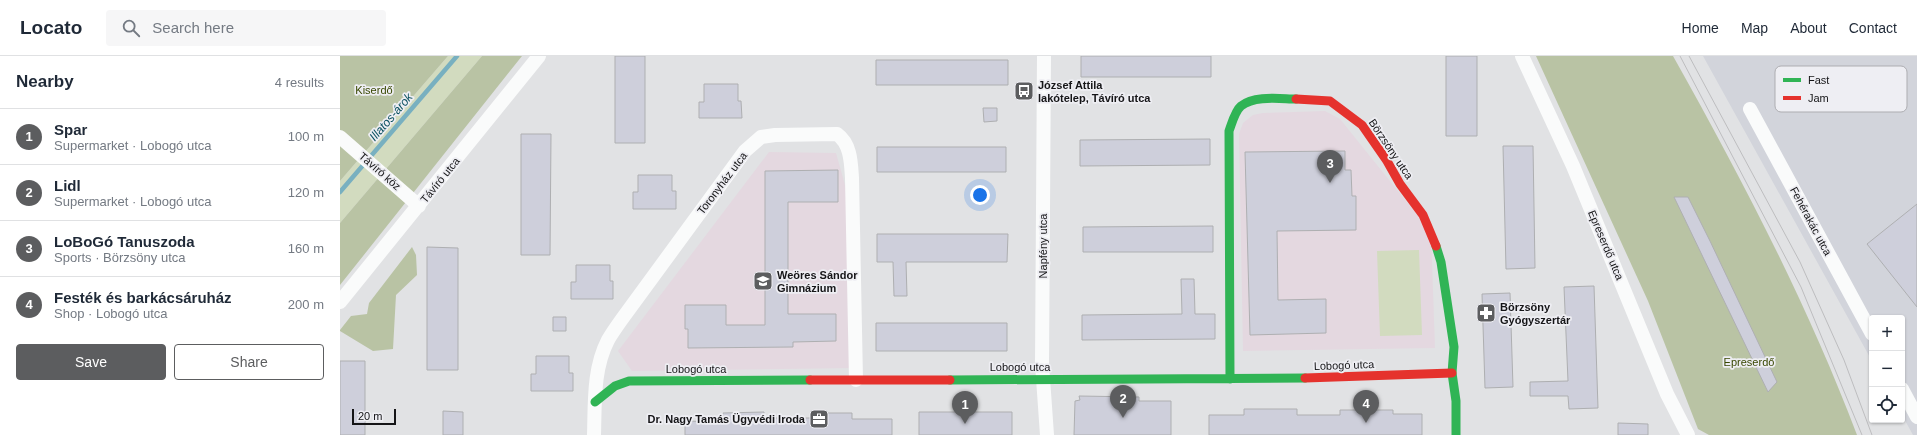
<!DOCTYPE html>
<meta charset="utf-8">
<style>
body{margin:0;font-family:Arial,sans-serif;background:#f6f6f7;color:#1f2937}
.controls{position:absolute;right:12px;bottom:12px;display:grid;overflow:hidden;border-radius:4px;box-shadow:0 1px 3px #0004}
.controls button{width:36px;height:36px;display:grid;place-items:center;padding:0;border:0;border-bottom:1px solid #e0e1e3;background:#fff;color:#1f2937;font:20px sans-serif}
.scale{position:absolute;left:12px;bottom:10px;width:44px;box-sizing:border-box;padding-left:4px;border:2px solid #151517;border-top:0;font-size:11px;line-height:14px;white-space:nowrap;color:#151517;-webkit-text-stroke:3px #eeeef3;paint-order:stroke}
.you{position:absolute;left:640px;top:139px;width:14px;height:14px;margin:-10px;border:3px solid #fff;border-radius:50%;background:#1a73e8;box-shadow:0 0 0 6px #1a73e833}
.badge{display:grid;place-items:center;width:26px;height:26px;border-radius:50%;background:#5c5d5f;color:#fff;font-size:13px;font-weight:700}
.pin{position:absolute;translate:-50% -33px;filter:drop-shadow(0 1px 2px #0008)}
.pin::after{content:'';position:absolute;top:21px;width:14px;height:12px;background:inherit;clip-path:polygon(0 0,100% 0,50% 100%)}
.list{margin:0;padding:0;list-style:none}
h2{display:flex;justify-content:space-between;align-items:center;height:52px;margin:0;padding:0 16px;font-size:17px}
h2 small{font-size:13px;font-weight:400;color:#747a83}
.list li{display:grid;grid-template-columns:26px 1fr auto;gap:12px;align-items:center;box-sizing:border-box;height:56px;padding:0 16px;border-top:1px solid #e0e1e3}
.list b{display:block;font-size:15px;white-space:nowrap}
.list p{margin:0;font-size:13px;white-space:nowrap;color:#747a83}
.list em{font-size:13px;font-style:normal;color:#747a83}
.actions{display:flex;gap:8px;padding:12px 16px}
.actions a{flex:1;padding:9px 0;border:1px solid #5c5d5f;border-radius:4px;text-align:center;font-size:14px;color:#5c5d5f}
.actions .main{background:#5c5d5f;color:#fff}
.icon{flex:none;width:22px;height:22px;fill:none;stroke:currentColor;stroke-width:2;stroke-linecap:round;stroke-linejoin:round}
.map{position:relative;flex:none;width:1577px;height:379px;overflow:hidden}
header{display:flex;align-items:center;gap:24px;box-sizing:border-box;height:56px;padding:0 20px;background:#fff;border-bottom:1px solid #e0e1e3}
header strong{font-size:19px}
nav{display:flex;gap:22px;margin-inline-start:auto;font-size:14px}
.search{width:280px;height:36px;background:#f6f6f7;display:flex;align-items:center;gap:10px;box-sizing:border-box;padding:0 14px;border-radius:4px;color:#747a83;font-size:15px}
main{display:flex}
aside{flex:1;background:#fff}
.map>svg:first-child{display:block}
.built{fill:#d2d4db}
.education{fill:#e4d8e0}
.green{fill:#d2dbbf}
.forest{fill:#b9c3a4}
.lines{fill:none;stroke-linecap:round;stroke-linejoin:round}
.stream{stroke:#78b0c0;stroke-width:4.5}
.building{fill:#cecfdb;stroke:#aeafb1}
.street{stroke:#fafbfb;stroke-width:14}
.fast{stroke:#30b455;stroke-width:9}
.jam{stroke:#e5322d;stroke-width:9}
.tram{stroke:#bdbdbf;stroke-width:1}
.labels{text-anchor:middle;stroke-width:3.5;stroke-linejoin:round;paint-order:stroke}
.poi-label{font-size:11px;font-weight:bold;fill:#151517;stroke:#eeeef3;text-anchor:start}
.park-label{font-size:11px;fill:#384700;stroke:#eeeef3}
.street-label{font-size:11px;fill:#151517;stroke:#eeeef3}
.water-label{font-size:12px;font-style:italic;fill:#0a5060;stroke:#eeeef3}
.key{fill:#eeeef3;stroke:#adadb1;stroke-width:1}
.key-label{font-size:11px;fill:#151517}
</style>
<header>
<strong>Locato</strong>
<div class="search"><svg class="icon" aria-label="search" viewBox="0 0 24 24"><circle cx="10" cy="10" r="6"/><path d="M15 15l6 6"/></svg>Search here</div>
<nav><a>Home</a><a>Map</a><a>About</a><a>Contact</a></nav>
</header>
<main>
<aside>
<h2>Nearby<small>4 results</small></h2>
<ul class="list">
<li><span class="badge">1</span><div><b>Spar</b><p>Supermarket · Lobogó utca</p></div><em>100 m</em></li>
<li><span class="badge">2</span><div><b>Lidl</b><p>Supermarket · Lobogó utca</p></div><em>120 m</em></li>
<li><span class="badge">3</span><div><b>LoBoGó Tanuszoda</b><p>Sports · Börzsöny utca</p></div><em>160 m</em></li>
<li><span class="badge">4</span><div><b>Festék és barkácsáruház</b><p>Shop · Lobogó utca</p></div><em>200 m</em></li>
</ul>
<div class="actions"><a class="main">Save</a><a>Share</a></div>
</aside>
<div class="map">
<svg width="1577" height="379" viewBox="0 0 1577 379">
<rect width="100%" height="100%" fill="#e1e2e4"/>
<path class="built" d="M 1363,0 L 1577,0 L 1577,379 L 1573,379 L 1562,359 L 1562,262 L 1532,262 L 1532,305 Z"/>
<path class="education" d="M 985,55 L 1000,63 L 1091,176 L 1095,292 L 903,295 L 899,78 L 903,67 L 913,59 L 923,57 Z
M 429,96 L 496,97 L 512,154 L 515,312 L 292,315 L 278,295 Z"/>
<path class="green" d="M 108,0 L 142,0 L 0,167 L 0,125 Z
M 1079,194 L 1082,279 L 1040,280 L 1037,195 Z"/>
<path class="forest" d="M 0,0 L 108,0 L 0,125 Z
M 142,0 L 182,0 L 0,229 L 0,167 Z
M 1196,0 L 1333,0 C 1402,123 1467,247 1517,379 L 1369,379 L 1358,373 L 1308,245 Z
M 72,191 L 76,199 L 77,219 L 56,239 L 53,293 L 33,295 L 0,275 L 0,274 L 11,260 L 27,258 L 29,247 Z"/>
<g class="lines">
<path class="stream" d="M 0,136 L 117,0"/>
</g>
<path class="building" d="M 275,0 L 305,0 L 305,87 L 275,87 Z
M 741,0 L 871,0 L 871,21 L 741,21 Z
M 1106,0 L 1137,0 L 1137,80 L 1106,80 Z
M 536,4 L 668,4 L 668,29 L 536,29 Z
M 364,28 L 398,28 L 398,45 L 401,45 L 402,62 L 359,62 L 359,46 L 364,46 Z
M 643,52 L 657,52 L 657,65 L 644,66 Z
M 181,78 L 211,78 L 210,199 L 181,199 Z
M 870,83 L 870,109 L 740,110 L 740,84 Z
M 1163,90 L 1193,90 L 1195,212 L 1166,213 Z
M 537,91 L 666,91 L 666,116 L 537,116 Z
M 1005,95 L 1005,114 L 1011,114 L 1012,140 L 1016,140 L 1016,174 L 937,175 L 938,244 L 986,243 L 986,277 L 910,279 L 905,96 Z
M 498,114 L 498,146 L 448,146 L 448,258 L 496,258 L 496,285 L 453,286 L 453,291 L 348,292 L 348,273 L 345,273 L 345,249 L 386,249 L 386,269 L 425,269 L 425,115 Z
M 298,119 L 332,119 L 332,135 L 336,135 L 336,153 L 293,153 L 293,136 L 298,136 Z
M 1334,141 L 1348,141 L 1370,185 L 1437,326 L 1428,336 Z
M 1577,148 L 1577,251 L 1527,188 Z
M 873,170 L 873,196 L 743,196 L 743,171 Z
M 537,178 L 668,178 L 667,206 L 566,206 L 567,240 L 554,240 L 553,206 L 537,206 Z
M 87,191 L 118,192 L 118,314 L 87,314 Z
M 236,209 L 270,209 L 270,225 L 273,225 L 273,243 L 231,243 L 231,226 L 236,226 Z
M 841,223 L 854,223 L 855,258 L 875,258 L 875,283 L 742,284 L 742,259 L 842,258 Z
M 1254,230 L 1258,352 L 1229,353 L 1228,340 L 1190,340 L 1190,326 L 1228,325 L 1224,231 Z
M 1170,237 L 1173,331 L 1145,332 L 1142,238 Z
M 213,261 L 226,261 L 226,275 L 213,275 Z
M 536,267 L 667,267 L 667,295 L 536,295 Z
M 196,300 L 229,300 L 229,317 L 233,317 L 233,335 L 191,335 L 191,318 L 196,318 Z
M 0,305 L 25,305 L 25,379 L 0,379 Z
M 739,340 L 799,341 L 799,345 L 831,345 L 831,379 L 734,379 L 735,345 L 740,344 Z
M 904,353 L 957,353 L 957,359 L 1000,359 L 1000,354 L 1053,354 L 1053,358 L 1082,358 L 1082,379 L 869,379 L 869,359 L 904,359 Z
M 103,355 L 123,356 L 123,379 L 103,379 Z
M 424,356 L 424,362 L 471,362 L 471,357 L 512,357 L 512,363 L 552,363 L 552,379 L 345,379 L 345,365 L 383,366 L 383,357 Z
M 579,356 L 672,356 L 672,379 L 579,379 Z
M 1278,367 L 1308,368 L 1308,379 L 1278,379 Z"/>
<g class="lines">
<path class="street" d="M 704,0 L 702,308 L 707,379
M 1182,0 L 1233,110 L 1327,338 L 1348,379
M 1410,53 L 1532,278
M 0,81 L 79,150
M 0,246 L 199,0
M 1562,333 L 1577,361
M 254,379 C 255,347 253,313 268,284 C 272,277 277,270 282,263 L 405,95 L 421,81 L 435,79 L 497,78 C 511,88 511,107 512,122 L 516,324"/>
<path class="fast" d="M 1096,190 L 1101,206 L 1114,291 L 1112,317 L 1116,345 L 1116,379
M 890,323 L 889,75 C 892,67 895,55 901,50 C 915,39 941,43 956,43
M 610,324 L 965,322
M 255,346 L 275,330 L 289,325 L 470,324"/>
<path class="jam" d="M 956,43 L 990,45 L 1022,69 L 1047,105 L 1060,128 L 1083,159 L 1096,190
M 965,322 L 1112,317
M 470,324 L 610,324"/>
<path class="tram" d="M 1340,0 L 1461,231 L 1522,379
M 1349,0 L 1460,206 L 1504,304 L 1532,379"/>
</g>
<defs>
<symbol id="bus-square" viewBox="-11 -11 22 22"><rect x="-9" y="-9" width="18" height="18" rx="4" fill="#5c5d5f" stroke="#eeeef3"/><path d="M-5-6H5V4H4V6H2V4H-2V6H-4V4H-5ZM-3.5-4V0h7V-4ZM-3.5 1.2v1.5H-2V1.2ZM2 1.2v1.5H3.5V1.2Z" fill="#fff"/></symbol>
<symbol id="school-square" viewBox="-11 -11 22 22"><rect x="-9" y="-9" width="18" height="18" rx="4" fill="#5c5d5f" stroke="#eeeef3"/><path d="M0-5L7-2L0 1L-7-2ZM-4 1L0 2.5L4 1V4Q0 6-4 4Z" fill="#fff"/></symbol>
<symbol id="pharmacy-square" viewBox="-11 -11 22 22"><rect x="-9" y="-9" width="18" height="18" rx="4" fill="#5c5d5f" stroke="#eeeef3"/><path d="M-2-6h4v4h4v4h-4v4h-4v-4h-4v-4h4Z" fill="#fff"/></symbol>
<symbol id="office-square" viewBox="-11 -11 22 22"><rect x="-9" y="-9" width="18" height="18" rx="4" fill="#5c5d5f" stroke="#eeeef3"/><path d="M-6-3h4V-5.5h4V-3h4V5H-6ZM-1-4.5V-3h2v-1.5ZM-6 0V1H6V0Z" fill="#fff"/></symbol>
</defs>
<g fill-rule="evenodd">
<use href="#bus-square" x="673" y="24" width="22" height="22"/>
<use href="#school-square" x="412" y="214" width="22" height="22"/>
<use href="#pharmacy-square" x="1135" y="246" width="22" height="22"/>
<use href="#office-square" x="468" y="352" width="22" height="22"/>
</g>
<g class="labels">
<g class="poi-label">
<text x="698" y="33">József Attila<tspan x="698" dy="13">lakótelep, Távíró utca</tspan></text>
<text x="437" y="223">Weöres Sándor<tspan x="437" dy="13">Gimnázium</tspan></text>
<text x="1160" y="255">Börzsöny<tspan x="1160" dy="13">Gyógyszertár</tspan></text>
<text x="465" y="367" text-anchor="end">Dr. Nagy Tamás Ügyvédi Iroda</text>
</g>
<g class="park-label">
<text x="34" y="38">Kiserdő</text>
<text x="1409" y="310">Epreserdő</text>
</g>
<g class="street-label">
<text transform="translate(1051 93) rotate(56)" y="4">Börzsöny utca</text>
<text transform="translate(40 115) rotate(41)" y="4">Távíró köz</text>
<text transform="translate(100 124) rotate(-51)" y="4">Távíró utca</text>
<text transform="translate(382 127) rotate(-53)" y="4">Toronyház utca</text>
<text transform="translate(1471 165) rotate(62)" y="4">Fehérakác utca</text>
<text transform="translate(1266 189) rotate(67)" y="4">Epreserdő utca</text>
<text transform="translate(703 190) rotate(-90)" y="4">Napfény utca</text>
<text transform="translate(1004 309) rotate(-2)" y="4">Lobogó utca</text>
<text x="680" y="315">Lobogó utca</text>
<text x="356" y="317">Lobogó utca</text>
</g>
<g class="water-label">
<text transform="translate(51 61) rotate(-49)" y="4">Illatos-árok</text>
</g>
</g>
<rect x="1435" y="10" width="132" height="46" rx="6" class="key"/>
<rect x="1443" y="22" width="18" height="4" fill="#30b455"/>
<rect x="1443" y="40" width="18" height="4" fill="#e5322d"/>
<g class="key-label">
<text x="1468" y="28">Fast</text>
<text x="1468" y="46">Jam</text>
</g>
</svg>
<div class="controls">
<button>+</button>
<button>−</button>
<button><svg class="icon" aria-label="locate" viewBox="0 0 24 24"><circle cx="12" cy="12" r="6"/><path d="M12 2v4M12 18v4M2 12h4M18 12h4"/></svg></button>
</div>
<div class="scale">20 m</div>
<div class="you"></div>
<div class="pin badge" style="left:625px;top:368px">1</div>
<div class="pin badge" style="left:783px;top:362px">2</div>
<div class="pin badge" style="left:990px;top:127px">3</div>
<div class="pin badge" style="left:1026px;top:367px">4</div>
</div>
</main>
